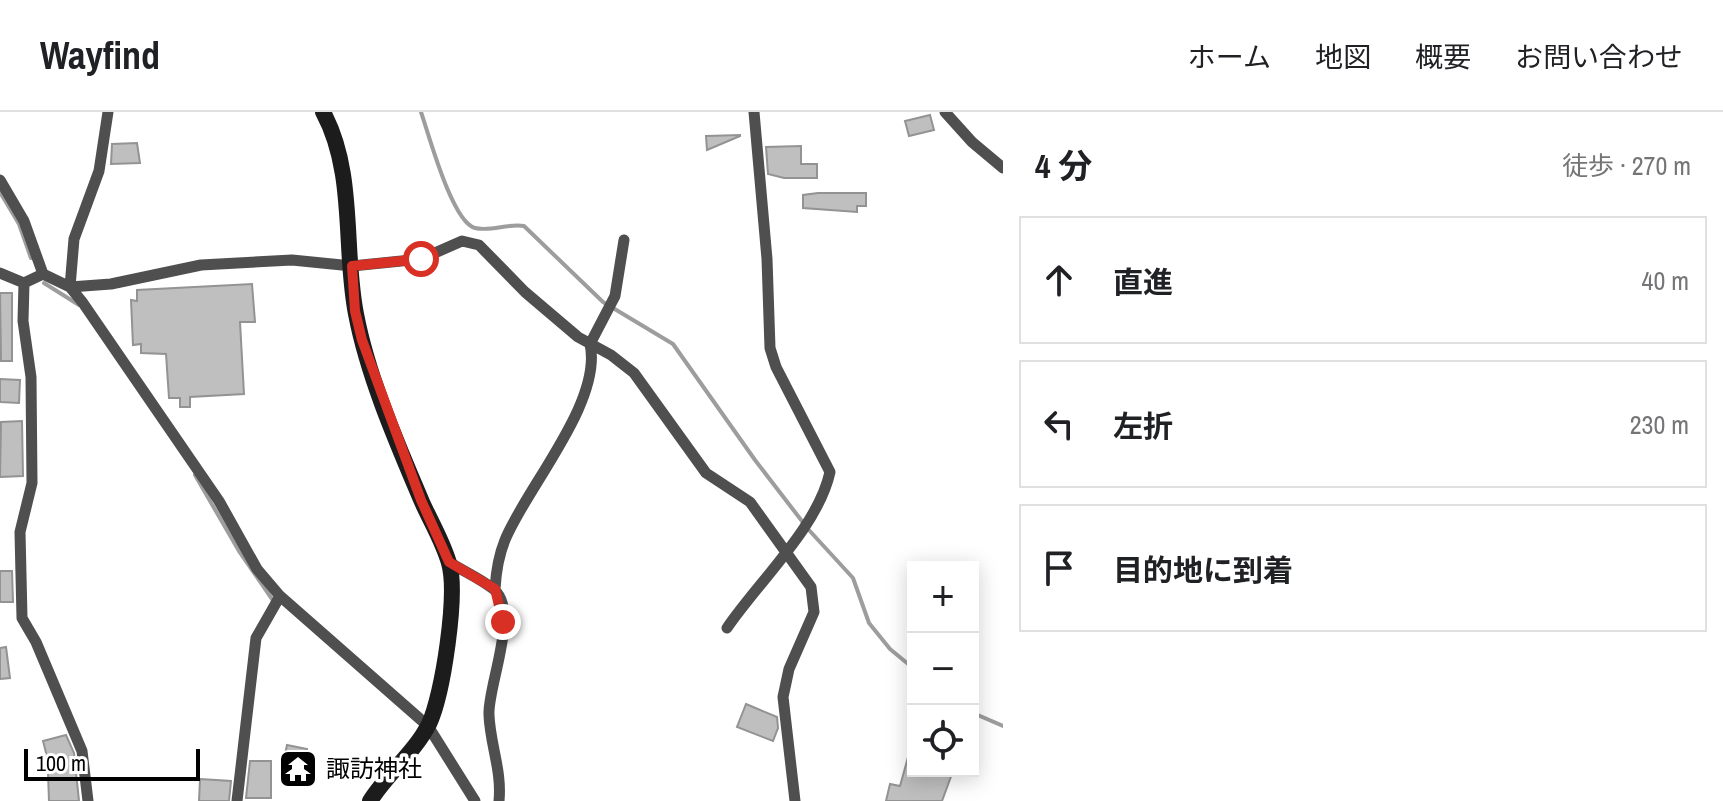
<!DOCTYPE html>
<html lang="ja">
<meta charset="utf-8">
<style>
body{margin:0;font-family:"Archivo Narrow","Noto Sans JP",sans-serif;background:#f2f2f2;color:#202124}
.controls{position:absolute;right:24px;bottom:24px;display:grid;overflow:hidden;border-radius:0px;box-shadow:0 4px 20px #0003}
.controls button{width:72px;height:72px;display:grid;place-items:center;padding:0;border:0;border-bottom:2px solid #e0e0e0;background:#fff;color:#202124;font:40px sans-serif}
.scale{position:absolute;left:24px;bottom:20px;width:176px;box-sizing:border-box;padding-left:8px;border:4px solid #000;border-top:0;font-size:22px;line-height:28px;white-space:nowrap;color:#000;-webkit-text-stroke:6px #fff;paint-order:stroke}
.stop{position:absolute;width:24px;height:24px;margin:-18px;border:6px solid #d93025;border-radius:50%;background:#fff}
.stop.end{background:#d93025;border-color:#fff;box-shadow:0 2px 8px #0008}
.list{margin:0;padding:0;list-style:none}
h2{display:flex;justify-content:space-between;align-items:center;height:104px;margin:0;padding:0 32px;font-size:34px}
h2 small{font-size:26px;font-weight:400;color:#757577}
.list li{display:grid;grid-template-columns:52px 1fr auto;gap:24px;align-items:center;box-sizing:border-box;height:128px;margin:0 16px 16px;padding:0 16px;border:2px solid #e0e0e0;border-radius:0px}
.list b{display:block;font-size:30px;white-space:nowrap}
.list em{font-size:26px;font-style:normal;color:#757577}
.icon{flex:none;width:44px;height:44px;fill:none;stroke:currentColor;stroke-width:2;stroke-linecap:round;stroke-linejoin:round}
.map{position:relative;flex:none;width:1003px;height:689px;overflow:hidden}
header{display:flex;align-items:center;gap:48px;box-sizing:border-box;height:112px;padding:0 40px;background:#fff;border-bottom:2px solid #e0e0e0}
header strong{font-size:38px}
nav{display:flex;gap:44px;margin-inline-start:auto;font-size:28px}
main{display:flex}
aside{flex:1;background:#fff}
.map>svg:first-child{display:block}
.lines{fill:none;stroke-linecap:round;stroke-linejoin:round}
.stream{stroke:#9d9d9d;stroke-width:4}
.building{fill:#bfbfbf;stroke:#939393;stroke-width:2}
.street{stroke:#4f4f4f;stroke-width:11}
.secondary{stroke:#1c1c1c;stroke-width:16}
.route{stroke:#d93025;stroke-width:10}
.labels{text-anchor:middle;stroke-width:7;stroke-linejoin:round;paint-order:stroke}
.poi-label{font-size:24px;fill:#000;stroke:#fff;text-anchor:start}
</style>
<header>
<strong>Wayfind</strong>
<nav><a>ホーム</a><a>地図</a><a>概要</a><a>お問い合わせ</a></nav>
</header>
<main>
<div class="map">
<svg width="1003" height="689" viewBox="0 0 1003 689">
<rect width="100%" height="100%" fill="#fff"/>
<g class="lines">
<path class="stream" d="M 421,0 C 429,23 452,110 475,116 C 491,120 508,111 524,114 L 603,190 L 673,232 L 755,348 L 808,417 L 853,466 L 869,511 L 890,537 L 913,556
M 0,80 L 19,112 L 31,146
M 44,171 L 79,193
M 195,363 L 239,439 L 272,487
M 973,601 L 1003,614"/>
</g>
<path class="building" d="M 930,3 L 934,18 L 909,24 L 905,9 Z
M 706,24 L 740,23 L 740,24 L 707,38 Z
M 137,31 L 140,51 L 111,52 L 112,32 Z
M 801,34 L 801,52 L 817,52 L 817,66 L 784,66 L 768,62 L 766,35 Z
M 818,81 L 866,81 L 866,94 L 857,94 L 857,100 L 803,96 L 803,83 Z
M 252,172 L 255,210 L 240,210 L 244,282 L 190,285 L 190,295 L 180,295 L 180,286 L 169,286 L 166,242 L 141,241 L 141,232 L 133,233 L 131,188 L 137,189 L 137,178 Z
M 0,181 L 12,181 L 12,249 L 1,249 Z
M 0,267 L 20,268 L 19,291 L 0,290 Z
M 22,309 L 23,364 L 0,365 L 1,310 Z
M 0,459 L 12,459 L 13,490 L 0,490 Z
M 6,535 L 10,566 L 0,567 L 0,536 Z
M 746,592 L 777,605 L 778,616 L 773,629 L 737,615 Z
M 66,623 L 74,641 L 79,689 L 49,689 L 48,661 L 51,660 L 43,629 Z
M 287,633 L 307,637 L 303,656 L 283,652 Z
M 910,638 L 913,659 L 953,659 L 942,689 L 886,689 L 890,672 L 900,674 Z
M 250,649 L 271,649 L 271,686 L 246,686 Z
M 200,667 L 231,669 L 229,689 L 199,689 Z"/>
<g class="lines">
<path class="street" d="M 945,0 L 972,30 L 1003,56
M 0,68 L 24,109 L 43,162
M 0,161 L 24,171 L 43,162 L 70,175 L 83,191 L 219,389 L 257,457 L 280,484 L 428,614 L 475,689
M 24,171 L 23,209 L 31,265 L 32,371 L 20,420 L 22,506 L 36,530 L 82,639 L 88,689
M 70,175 L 111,172 L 201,153 L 292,148 L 352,154 L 421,147 L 462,129 L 479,133 L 525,180 L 578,225 L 611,243 L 634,261 L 706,361 L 750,390 L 811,475 L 814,500 L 789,557 L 783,585 L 795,689
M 70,175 L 74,127 L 99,59 L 108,0
M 449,450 C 463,459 479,466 492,476 C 522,496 487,575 489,603 C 490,632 502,658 499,689
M 495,477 C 496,460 498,445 505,428 C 526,376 603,290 590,232 L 615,184 L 624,128
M 727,516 C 759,469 818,415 830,360 L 776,255 L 770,236 L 767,147 L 754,0
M 237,689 L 256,526 L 280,484"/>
<path class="secondary" d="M 323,0 C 356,61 343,136 356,202 C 368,265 397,331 422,390 C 431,410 443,430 449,451 C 458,482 443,582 429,612 C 415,640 387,662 370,689"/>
</g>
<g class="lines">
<path class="route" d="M 421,147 L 352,154 L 355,199 L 362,228 L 421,388 L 449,450 L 495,477 L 503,510"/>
</g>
<defs>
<symbol id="temple-square" viewBox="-11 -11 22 22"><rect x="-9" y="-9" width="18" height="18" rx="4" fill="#000" stroke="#fff"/><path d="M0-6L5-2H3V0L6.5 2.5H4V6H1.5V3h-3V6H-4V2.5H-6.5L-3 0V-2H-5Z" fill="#fff"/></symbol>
</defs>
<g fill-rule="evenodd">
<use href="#temple-square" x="276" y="635" width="44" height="44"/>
</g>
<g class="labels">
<g class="poi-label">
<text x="326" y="665">諏訪神社</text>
</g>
</g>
</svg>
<div class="controls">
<button>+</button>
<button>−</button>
<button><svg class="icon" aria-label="locate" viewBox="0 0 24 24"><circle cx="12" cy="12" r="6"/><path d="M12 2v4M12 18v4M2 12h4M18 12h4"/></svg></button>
</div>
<div class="scale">100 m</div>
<div class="stop" style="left:421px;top:147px"></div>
<div class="stop end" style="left:503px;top:510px"></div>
</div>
<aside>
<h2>4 分<small>徒歩 · 270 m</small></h2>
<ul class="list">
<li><svg class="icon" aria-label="ahead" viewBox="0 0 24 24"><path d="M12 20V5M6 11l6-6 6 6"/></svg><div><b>直進</b></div><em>40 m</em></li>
<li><svg class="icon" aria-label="left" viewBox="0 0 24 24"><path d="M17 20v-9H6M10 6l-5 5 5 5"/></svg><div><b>左折</b></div><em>230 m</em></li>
<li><svg class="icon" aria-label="arrive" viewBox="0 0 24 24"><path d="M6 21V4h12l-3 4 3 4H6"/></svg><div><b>目的地に到着</b></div></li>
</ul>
</aside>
</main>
